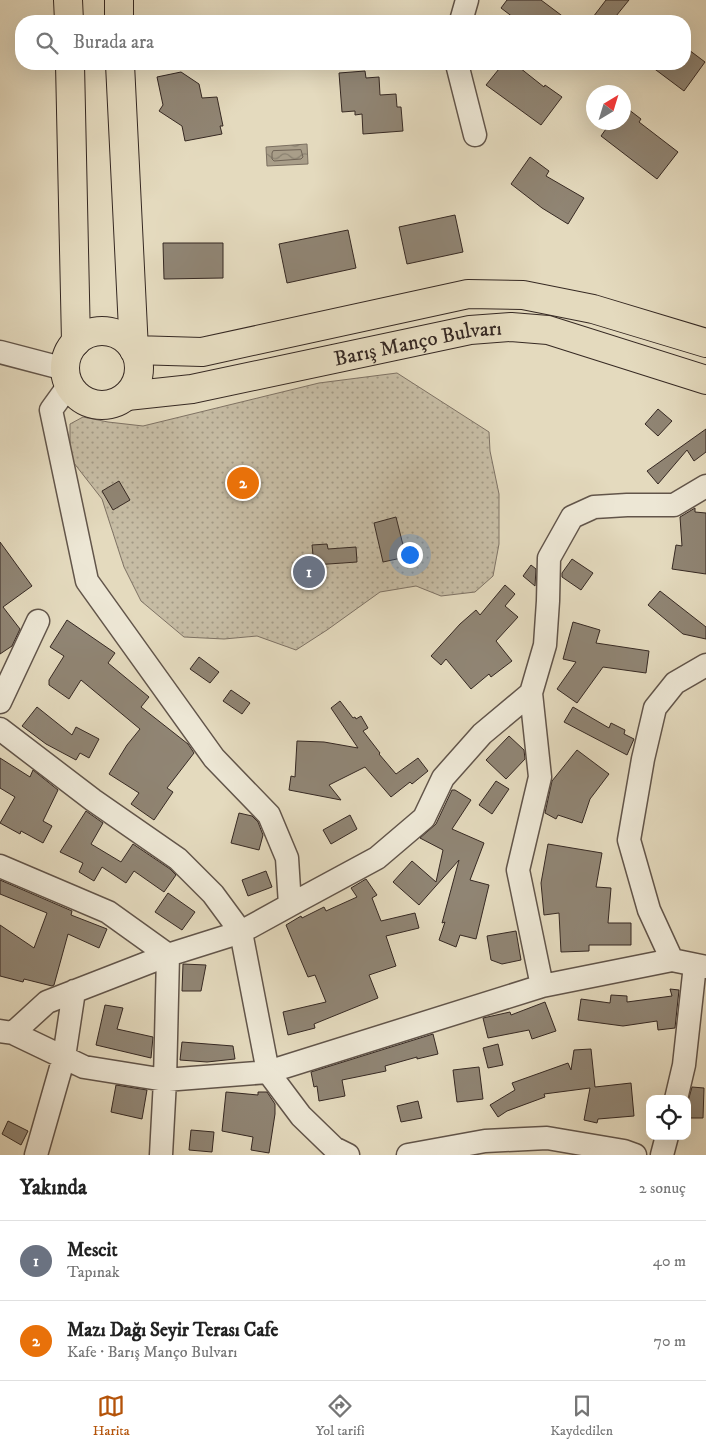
<!DOCTYPE html>
<html lang="tr">
<meta charset="utf-8">
<style>
body{margin:0;font-family:"IM FELL DW Pica",serif;background:#f2f2f2;color:#222}
.controls{position:absolute;right:15px;bottom:15px;display:grid;overflow:hidden;border-radius:10px;box-shadow:0 5px 20px #0002}
.controls button{width:45px;height:45px;display:grid;place-items:center;padding:0;border:0;border-bottom:1px solid #e0e0e0;background:#fff;color:#222;font:25px sans-serif}
.compass{position:absolute;left:586px;top:85px;width:45px;height:45px;border-radius:50%;background:#fff;box-shadow:0 5px 20px #0002;rotate:38deg}
.you{position:absolute;left:409px;top:554px;width:18px;height:18px;margin:-12px;border:4px solid #fff;border-radius:50%;background:#1a73e8;box-shadow:0 0 0 8px #1a73e833}
.badge{display:grid;place-items:center;width:32px;height:32px;border-radius:50%;background:#b45309;color:#fff;font-size:16px;font-weight:700}
.pin{position:absolute;translate:-50% -50%;border:2px solid #fff;box-shadow:0 1px 5px #0006}
.list{margin:0;padding:0;list-style:none}
h2{display:flex;justify-content:space-between;align-items:center;height:65px;margin:0;padding:0 20px;font-size:21px}
h2 small{font-size:16px;font-weight:400;color:#767676}
.list li{display:grid;grid-template-columns:32px 1fr auto;gap:15px;align-items:center;box-sizing:border-box;height:80px;padding:0 20px;border-top:1px solid #e0e0e0}
.list b{display:block;font-size:19px;white-space:nowrap}
.list p{margin:0;font-size:16px;white-space:nowrap;color:#767676}
.list em{font-size:16px;font-style:normal;color:#767676}
.icon{flex:none;width:28px;height:28px;fill:none;stroke:currentColor;stroke-width:2;stroke-linecap:round;stroke-linejoin:round}
.map{position:relative;flex:none;width:706px;height:1155px;overflow:hidden}
.search{position:absolute;background:#fff;box-shadow:0 5px 20px #0002;left:15px;right:15px;top:15px;height:55px;display:flex;align-items:center;gap:12px;box-sizing:border-box;padding:0 18px;border-radius:20px;color:#767676;font-size:19px}
.sheet{height:225px;background:#fff}
nav{display:flex;justify-content:space-around;align-items:center;box-sizing:border-box;height:70px;border-top:1px solid #e0e0e0;background:#fff;font-size:14px;color:#767676}
nav a{display:grid;justify-items:center;gap:2px}
nav .on{color:#b45309}
.map>svg:first-child{display:block}
.grass{fill:url(#grass-dots);stroke:#7e7264}
.water{fill:url(#water-waves);stroke:#7b6f60}
.lines{fill:none;stroke-linecap:round;stroke-linejoin:round}
.shore{stroke:#706456;stroke-width:1}
.building{fill:#908574;stroke:#362923}
.minor-casing{stroke:#62554a;stroke-width:25}
.major-casing{stroke:#362923;stroke-width:30}
.minor{stroke:#ede7d5;stroke-width:22}
.major{stroke:#e4dabe;stroke-width:28}
.labels{text-anchor:middle;stroke-width:5;stroke-linejoin:round;paint-order:stroke}
.street-label{font-size:21px;fill:#362923;stroke:#ede7d5}
</style>
<div class="map">
<svg width="706" height="1155" viewBox="0 0 706 1155">
<defs>
<pattern id="grass-dots" width="8" height="8" patternUnits="userSpaceOnUse" patternTransform="scale(1.25)"><rect width="8" height="8" fill="#c6bca4"/><path d="M2 2h.1M6 6h.1" fill="none" stroke="#a29985" stroke-width="1.8" stroke-linecap="round"/></pattern>
<pattern id="water-waves" width="16" height="10" patternUnits="userSpaceOnUse" patternTransform="scale(1.25)"><rect width="16" height="10" fill="#a99e89"/><path d="M0 5q4-4 8 0t8 0" fill="none" stroke="#8a8170"/></pattern>
</defs>
<rect width="100%" height="100%" fill="#e4dabe"/>
<filter id="stains"><feTurbulence type="fractalNoise" baseFrequency=".004" numOctaves="4"/><feColorMatrix values="0 0 0 0 .2 0 0 0 0 .09 0 0 0 0 .02 0 0 0 .5 -.17"/></filter>
<radialGradient id="worn" r=".72"><stop offset=".6" stop-color="#630" stop-opacity="0"/><stop offset="1" stop-color="#630" stop-opacity=".3"/></radialGradient>
<path class="grass" d="M 397,373 L 489,432 L 490,451 L 499,494 L 499,544 L 493,576 L 475,592 L 441,596 L 416,586 L 380,592 L 327,630 L 296,650 L 257,636 L 224,639 L 184,637 L 141,601 L 124,567 L 102,499 L 70,458 L 70,424 L 83,417 L 108,422 L 143,426 L 319,383 Z"/>
<path class="water" d="M 307,144 L 308,164 L 267,166 L 266,147 Z"/>
<g class="lines">
<path class="shore" d="M 301,150 L 303,157 L 301,159 L 274,161 L 272,159 L 272,153 L 273,151 Z"/>
</g>
<path class="building" d="M 507,0 L 541,0 L 569,21 L 518,21 L 501,8 Z
M 606,0 L 629,0 L 612,21 L 590,21 Z
M 685,47 L 705,62 L 684,91 L 648,64 L 685,64 Z
M 503,64 L 515,64 L 544,87 L 545,85 L 562,97 L 541,125 L 486,85 Z
M 365,71 L 366,78 L 379,77 L 380,95 L 396,94 L 397,107 L 401,107 L 403,131 L 363,134 L 362,114 L 355,115 L 355,111 L 342,112 L 339,73 Z
M 181,72 L 199,84 L 202,98 L 217,97 L 223,126 L 220,126 L 222,134 L 185,141 L 182,126 L 159,111 L 163,105 L 157,77 Z
M 624,106 L 641,119 L 639,122 L 678,152 L 657,179 L 601,136 L 611,122 L 624,122 Z
M 530,157 L 549,171 L 546,176 L 584,198 L 568,224 L 542,208 L 511,184 Z
M 455,215 L 463,252 L 407,264 L 399,227 Z
M 348,230 L 356,268 L 287,283 L 279,244 Z
M 163,243 L 223,243 L 223,278 L 164,279 Z
M 658,409 L 672,421 L 658,436 L 645,424 Z
M 706,429 L 706,452 L 694,461 L 687,450 L 658,484 L 647,471 Z
M 119,481 L 130,500 L 113,510 L 102,491 Z
M 695,508 L 695,512 L 706,513 L 706,574 L 672,569 L 676,545 L 682,546 L 680,517 Z
M 396,517 L 406,557 L 383,562 L 374,523 Z
M 0,542 L 32,586 L 3,607 L 20,629 L 12,646 L 0,654 Z
M 327,544 L 328,549 L 356,547 L 357,562 L 314,565 L 312,545 Z
M 572,559 L 593,573 L 581,590 L 562,577 L 562,573 Z
M 531,565 L 536,569 L 535,586 L 523,576 Z
M 505,585 L 515,594 L 505,606 L 518,617 L 496,641 L 512,661 L 491,677 L 489,674 L 471,689 L 446,659 L 441,665 L 431,656 L 460,624 L 476,610 L 480,615 Z
M 660,591 L 706,627 L 706,639 L 683,634 L 648,605 Z
M 67,620 L 115,653 L 108,663 L 149,697 L 141,707 L 188,744 L 194,753 L 167,788 L 173,792 L 154,820 L 131,804 L 139,793 L 109,774 L 127,745 L 140,729 L 81,680 L 69,699 L 49,685 L 49,680 L 64,656 L 50,647 Z
M 573,622 L 600,630 L 596,643 L 649,651 L 646,673 L 603,667 L 577,703 L 557,689 L 576,662 L 563,659 Z
M 199,657 L 219,672 L 210,683 L 190,669 Z
M 231,690 L 250,703 L 242,714 L 223,701 Z
M 340,701 L 353,718 L 355,717 L 356,719 L 361,716 L 368,728 L 363,731 L 380,753 L 379,754 L 396,774 L 418,758 L 428,771 L 412,784 L 410,782 L 391,797 L 365,767 L 329,785 L 341,800 L 289,790 L 291,776 L 295,777 L 297,741 L 324,742 L 358,748 L 331,708 Z
M 37,707 L 72,735 L 76,727 L 99,739 L 89,758 L 80,753 L 76,760 L 46,744 L 22,726 Z
M 573,707 L 609,728 L 611,723 L 625,730 L 624,734 L 634,739 L 627,755 L 564,722 Z
M 509,736 L 524,750 L 525,759 L 506,779 L 486,760 Z
M 577,750 L 609,774 L 590,799 L 582,823 L 558,815 L 556,819 L 545,813 L 552,781 Z
M 0,758 L 30,777 L 33,770 L 58,790 L 43,821 L 52,826 L 43,843 L 21,831 L 20,834 L 0,823 L 15,797 L 0,788 Z
M 496,781 L 509,789 L 492,814 L 479,805 Z
M 452,790 L 455,790 L 471,800 L 452,829 L 484,843 L 470,880 L 489,885 L 476,939 L 460,935 L 456,947 L 439,940 L 445,922 L 442,923 L 459,860 L 419,905 L 393,882 L 412,861 L 436,882 L 443,850 L 420,838 L 436,824 Z
M 86,811 L 103,823 L 91,844 L 121,862 L 133,844 L 170,869 L 176,875 L 164,892 L 134,871 L 126,883 L 102,867 L 94,881 L 79,872 L 83,863 L 60,852 Z
M 239,813 L 252,816 L 258,822 L 263,835 L 259,850 L 231,843 Z
M 350,815 L 357,829 L 331,844 L 323,830 Z
M 548,844 L 602,853 L 596,887 L 611,888 L 608,923 L 631,923 L 631,945 L 589,945 L 589,951 L 561,952 L 559,913 L 544,915 L 541,883 Z
M 266,871 L 272,887 L 248,896 L 242,880 Z
M 366,879 L 377,895 L 372,898 L 381,921 L 415,913 L 419,928 L 386,936 L 396,966 L 369,975 L 378,998 L 314,1024 L 315,1028 L 288,1035 L 283,1012 L 326,1002 L 315,975 L 308,977 L 286,925 L 301,916 L 302,918 L 324,907 L 326,911 L 357,897 L 351,888 Z
M 0,880 L 72,911 L 71,915 L 107,929 L 99,948 L 68,934 L 54,985 L 52,986 L 24,979 L 23,982 L 0,976 L 0,925 L 34,948 L 47,913 L 0,894 Z
M 168,893 L 195,912 L 182,930 L 155,912 Z
M 516,931 L 521,960 L 502,964 L 491,960 L 487,936 Z
M 183,964 L 206,965 L 201,991 L 182,991 Z
M 670,989 L 679,990 L 675,1028 L 658,1030 L 657,1021 L 623,1026 L 578,1020 L 581,999 L 610,1003 L 611,995 L 627,996 L 627,1002 L 672,996 Z
M 545,1002 L 556,1031 L 532,1039 L 529,1030 L 488,1038 L 483,1018 L 510,1012 L 511,1015 Z
M 105,1005 L 123,1008 L 117,1029 L 153,1037 L 151,1058 L 96,1045 Z
M 433,1034 L 438,1054 L 417,1059 L 417,1057 L 385,1066 L 386,1071 L 342,1080 L 345,1096 L 319,1101 L 317,1086 L 314,1087 L 311,1072 Z
M 182,1042 L 233,1046 L 235,1059 L 207,1062 L 180,1060 Z
M 498,1044 L 503,1065 L 488,1068 L 483,1048 Z
M 591,1049 L 595,1087 L 631,1083 L 634,1116 L 598,1119 L 597,1123 L 584,1120 L 590,1088 L 544,1094 L 545,1097 L 507,1111 L 498,1117 L 490,1105 L 515,1090 L 512,1083 L 568,1063 L 571,1070 L 574,1050 Z
M 479,1067 L 483,1099 L 457,1102 L 453,1070 Z
M 116,1085 L 147,1090 L 142,1119 L 111,1112 Z
M 692,1087 L 704,1088 L 703,1118 L 687,1118 L 687,1105 Z
M 226,1092 L 258,1095 L 258,1092 L 267,1092 L 275,1104 L 275,1114 L 269,1153 L 251,1150 L 253,1137 L 222,1131 Z
M 418,1101 L 422,1118 L 401,1122 L 397,1106 Z
M 8,1121 L 28,1131 L 21,1145 L 2,1134 Z
M 191,1130 L 214,1132 L 212,1152 L 189,1150 Z"/>
<g class="lines">
<defs>
<path id="minor" d="M 461,21 L 467,0
M 457,64 L 475,135
M 0,352 L 65,369
M 69,385 L 51,410 L 87,581 L 214,758 L 269,815 L 287,858 L 290,905 L 241,932 L 268,1072 L 301,1116 L 334,1148 L 348,1155
M 531,693 L 540,777 L 518,870 L 542,986
M 0,702 L 38,621
M 0,729 L 93,800 L 178,859 L 213,894 L 241,932 L 168,955 L 47,1002 L 13,1033
M 0,866 L 108,912 L 168,955 L 165,1080 L 161,1155
M 290,905 L 377,858 L 424,818 L 443,778 L 482,734 L 531,693 L 545,645 L 548,601 L 549,558 L 572,517 L 594,507 L 627,505 L 674,505 L 706,486
M 672,960 L 649,910 L 629,840 L 643,759 L 655,708 L 675,683 L 706,665
M 0,1031 L 13,1033 L 84,1067 L 165,1080 L 268,1072 L 542,986 L 672,960 L 706,967
M 676,1099 L 684,1065 L 695,965
M 36,1155 L 64,1057 L 74,991
M 408,1155 L 485,1141 L 547,1138 L 624,1151 L 635,1155
M 662,1155 L 667,1136"/>
<g id="major">
<path d="M 68,0 L 69,21"/>
<path d="M 119,0 L 119,21"/>
<path d="M 70,64 L 76,342"/>
<path d="M 120,64 L 134,350 L 202,352 L 468,294 L 523,295 L 593,309 L 706,343"/>
<circle cx="102" cy="368" r="37"/>
<path id="s1" d="M 127,396 L 192,389 L 470,330 L 511,327 L 548,330 L 706,380"/>
</g>
</defs>
<use href="#minor" class="minor-casing"/>
<use href="#major" class="major-casing"/>
<use href="#minor" class="minor"/>
<use href="#major" class="major"/>
</g>
<g class="labels">
<g class="street-label">
<text dy="7" stroke="none"><textPath href="#s1" startOffset="296">Barış Manço Bulvarı</textPath></text>
</g>
</g>
<rect width="100%" height="100%" filter="url(#stains)"/>
<rect width="100%" height="100%" fill="url(#worn)"/>
</svg>
<div class="controls">
<button><svg class="icon" aria-label="locate" viewBox="0 0 24 24"><circle cx="12" cy="12" r="6"/><path d="M12 2v4M12 18v4M2 12h4M18 12h4"/></svg></button>
</div>
<svg class="compass" viewBox="-18 -18 36 36"><path d="M0-13l5 13h-10z" fill="#e53935"/><path d="M0 13l5-13h-10z" fill="#767676"/></svg>
<div class="you"></div>
<div class="pin badge" style="left:309px;top:572px;background:#6b7280">1</div>
<div class="pin badge" style="left:243px;top:483px;background:#e8710a">2</div>
<div class="search"><svg class="icon" aria-label="search" viewBox="0 0 24 24"><circle cx="10" cy="10" r="6"/><path d="M15 15l6 6"/></svg>Burada ara</div>
</div>
<section class="sheet">
<h2>Yakında<small>2 sonuç</small></h2>
<ul class="list">
<li><span class="badge" style="background:#6b7280">1</span><div><b>Mescit</b><p>Tapınak</p></div><em>40 m</em></li>
<li><span class="badge" style="background:#e8710a">2</span><div><b>Mazı Dağı Seyir Terası Cafe</b><p>Kafe · Barış Manço Bulvarı</p></div><em>70 m</em></li>
</ul>
</section>
<nav>
<a class="on"><svg class="icon" aria-label="map" viewBox="0 0 24 24"><path d="M3 6l6-2 6 2 6-2v14l-6 2-6-2-6 2zM9 4v14M15 6v14"/></svg>Harita</a>
<a><svg class="icon" aria-label="directions" viewBox="0 0 24 24"><path d="M12 3l9 9-9 9-9-9zM9 14v-3h6M13 9l2 2-2 2"/></svg>Yol tarifi</a>
<a><svg class="icon" aria-label="saved" viewBox="0 0 24 24"><path d="M7 4h10v16l-5-4-5 4z"/></svg>Kaydedilen</a>
</nav>
